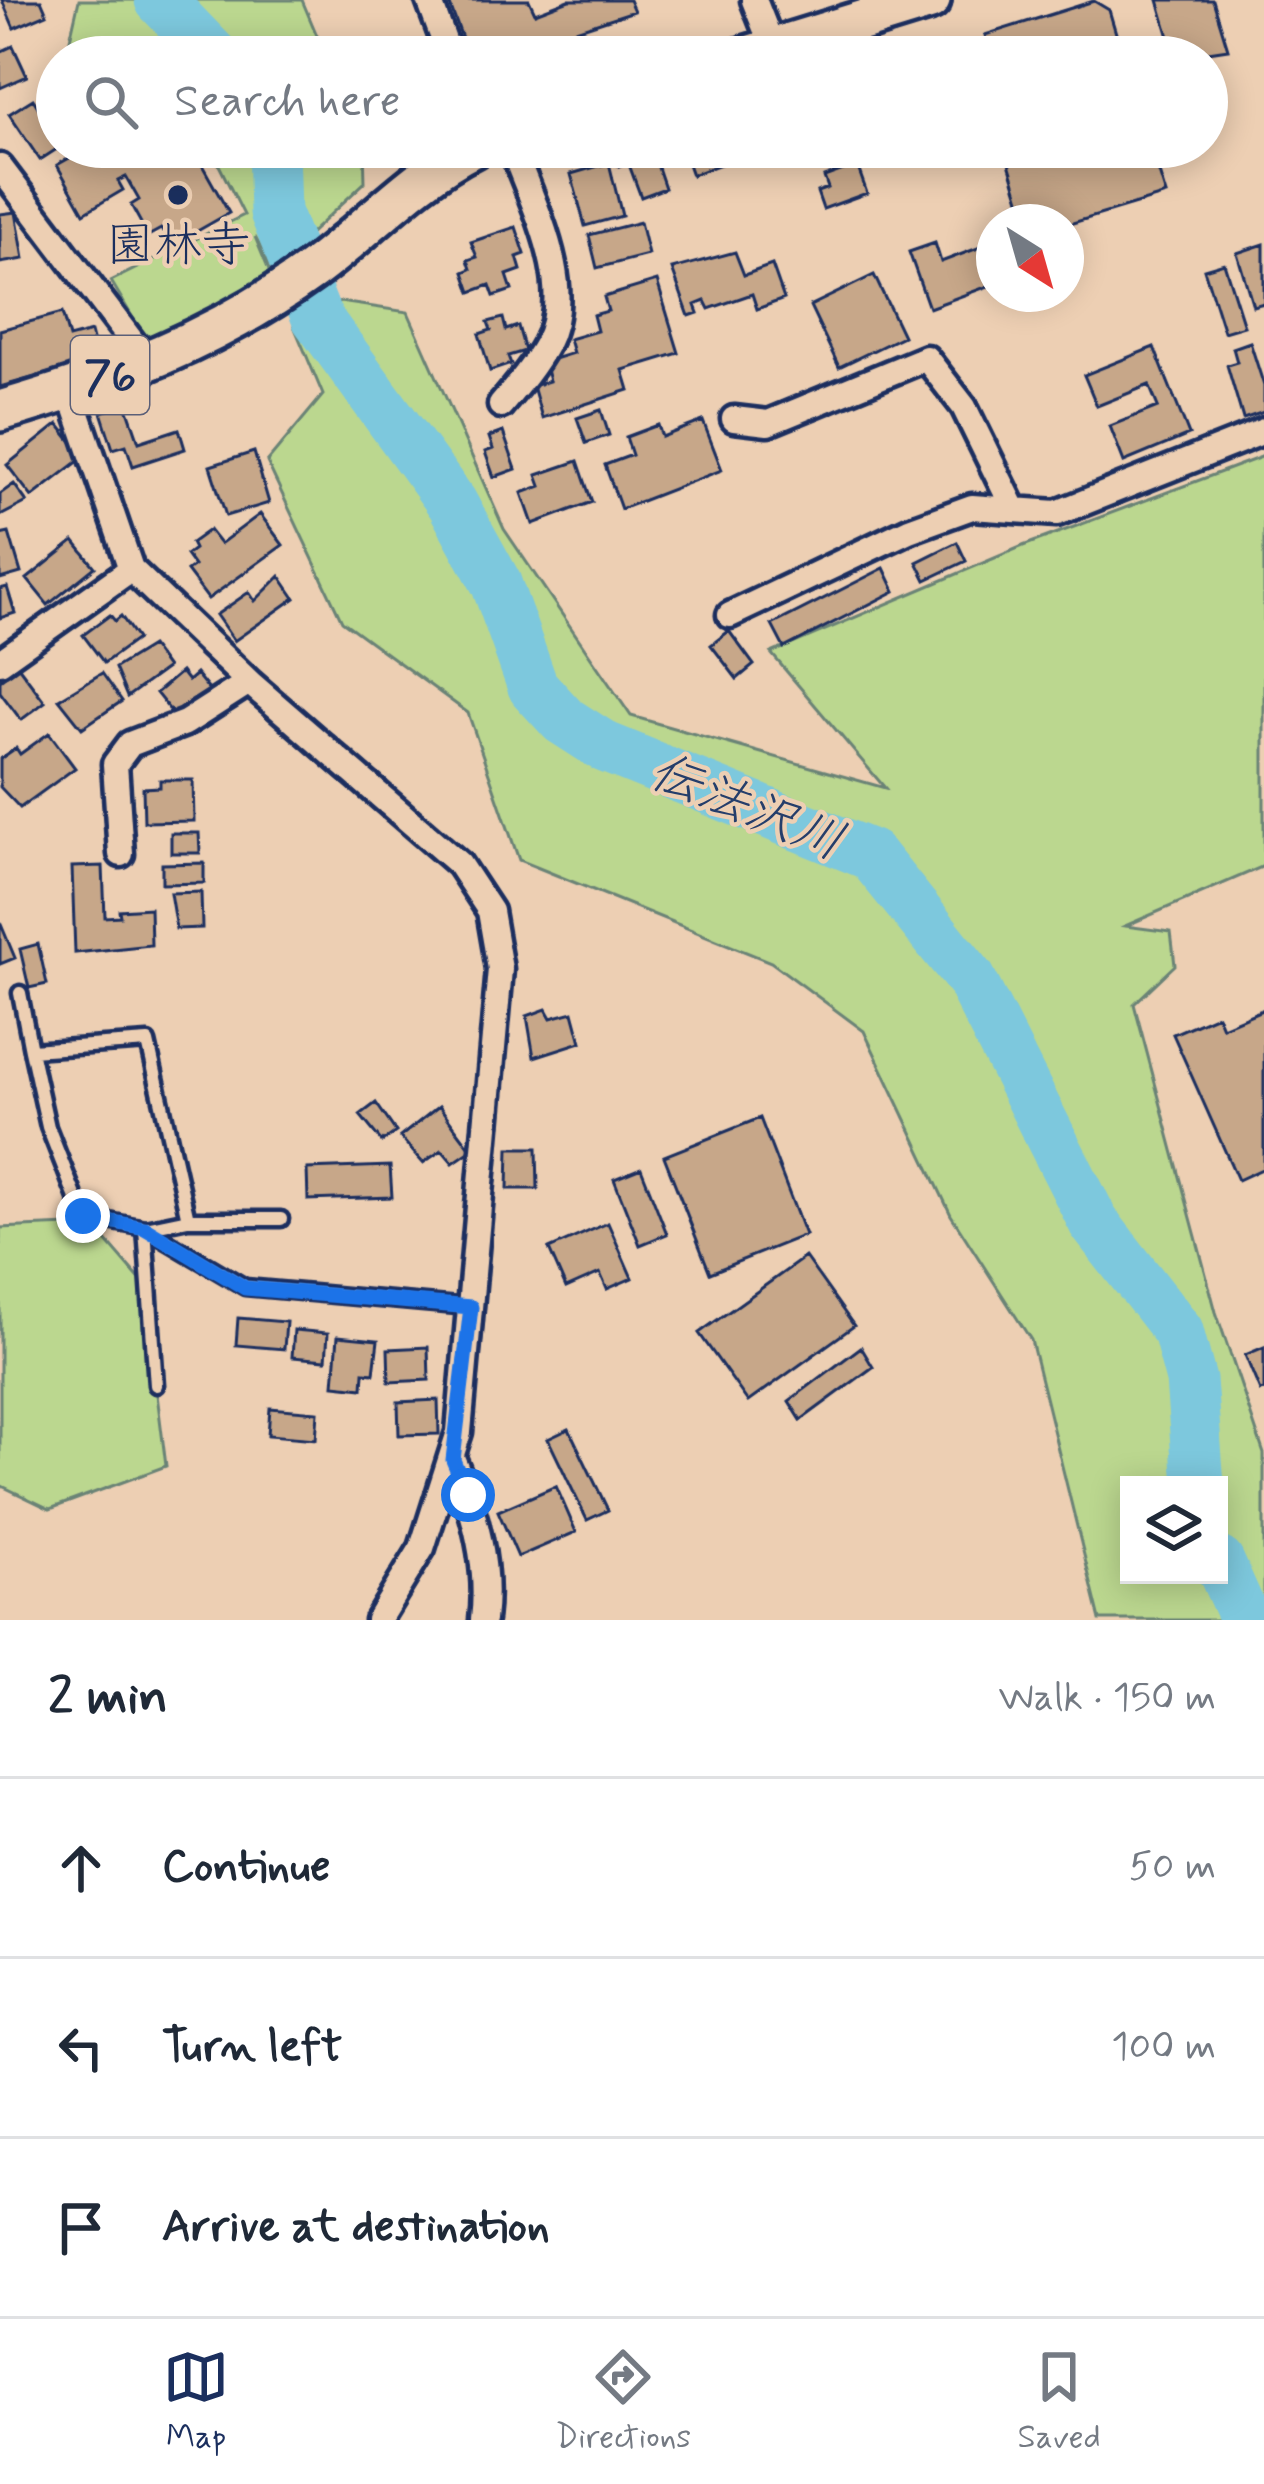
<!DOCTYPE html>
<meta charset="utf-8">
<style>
body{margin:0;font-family:Mynerve,"Klee One",sans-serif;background:#f6f6f7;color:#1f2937}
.controls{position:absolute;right:36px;bottom:36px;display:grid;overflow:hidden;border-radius:0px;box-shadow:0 6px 30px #0003}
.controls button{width:108px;height:108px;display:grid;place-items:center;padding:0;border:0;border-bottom:3px solid #e0e1e3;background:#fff;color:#1f2937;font:60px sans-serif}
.compass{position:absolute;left:976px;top:204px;width:108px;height:108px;border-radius:50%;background:#fff;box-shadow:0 6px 30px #0003;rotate:143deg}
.stop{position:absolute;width:36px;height:36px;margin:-27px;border:9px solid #1a73e8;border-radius:50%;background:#fff}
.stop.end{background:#1a73e8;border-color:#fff;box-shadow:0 3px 12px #0008}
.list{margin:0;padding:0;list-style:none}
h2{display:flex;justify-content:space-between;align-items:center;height:156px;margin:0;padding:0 48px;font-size:51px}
h2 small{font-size:39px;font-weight:400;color:#747a83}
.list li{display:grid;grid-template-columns:78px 1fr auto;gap:36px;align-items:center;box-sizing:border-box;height:180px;padding:0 48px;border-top:3px solid #e0e1e3}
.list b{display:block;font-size:45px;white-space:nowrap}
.list em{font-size:39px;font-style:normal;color:#747a83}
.icon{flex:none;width:66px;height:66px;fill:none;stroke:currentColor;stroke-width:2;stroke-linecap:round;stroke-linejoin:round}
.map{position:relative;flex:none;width:1264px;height:1620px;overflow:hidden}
.search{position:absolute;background:#fff;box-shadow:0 6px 30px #0003;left:36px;right:36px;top:36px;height:132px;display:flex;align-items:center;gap:30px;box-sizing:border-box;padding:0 42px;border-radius:66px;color:#747a83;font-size:45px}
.sheet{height:696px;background:#fff}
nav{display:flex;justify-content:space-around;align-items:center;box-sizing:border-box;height:168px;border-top:3px solid #e0e1e3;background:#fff;font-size:33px;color:#747a83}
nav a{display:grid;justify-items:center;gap:6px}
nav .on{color:#1b2f5e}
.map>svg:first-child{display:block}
.green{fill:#bbd78f;stroke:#6b8376;stroke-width:3;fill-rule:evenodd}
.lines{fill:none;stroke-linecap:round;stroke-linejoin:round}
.river{stroke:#7dc8dd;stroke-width:51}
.building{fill:#c7a789;stroke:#1b2f5e;stroke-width:3}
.lane-casing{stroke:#1b2f5e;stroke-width:21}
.street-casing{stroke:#1b2f5e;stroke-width:33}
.primary-casing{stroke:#1b2f5e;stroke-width:48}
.lane{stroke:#edcfb3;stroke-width:12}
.street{stroke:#edcfb3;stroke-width:24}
.primary{stroke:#edcfb3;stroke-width:39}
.route{stroke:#1a73e8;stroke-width:15}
.poi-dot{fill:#1b2f5e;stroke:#edcfb3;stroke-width:4.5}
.labels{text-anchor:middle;stroke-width:9;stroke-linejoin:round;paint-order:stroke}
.shield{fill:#edcfb3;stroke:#5a5f78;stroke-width:3}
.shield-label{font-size:45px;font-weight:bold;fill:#1b2f5e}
.poi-label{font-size:48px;fill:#1b2f5e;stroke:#edcfb3}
.water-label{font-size:51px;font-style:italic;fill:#253e6b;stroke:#edcfb3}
</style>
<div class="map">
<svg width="1264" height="1620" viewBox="0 0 1264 1620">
<rect width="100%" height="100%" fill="#edcfb3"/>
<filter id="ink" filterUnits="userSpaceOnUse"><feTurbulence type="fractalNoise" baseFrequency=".00833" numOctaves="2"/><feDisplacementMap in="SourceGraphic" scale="24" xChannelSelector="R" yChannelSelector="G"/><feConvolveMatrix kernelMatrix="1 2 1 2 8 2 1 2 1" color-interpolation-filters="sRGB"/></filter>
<g filter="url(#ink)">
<path class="green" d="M 79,0 L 302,0 L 326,57 L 73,57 L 68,48 Z
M 210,147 L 364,147 L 365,182 L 272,269 L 255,237 L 272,278 L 169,336 L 146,340 L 111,281 L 244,215 Z
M 340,302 L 408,312 L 504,529 L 631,716 L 885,788 L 771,653 L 1023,546 L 1264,456 L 1264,866 L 1125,926 L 1171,932 L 1175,965 L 1134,1004 L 1216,1312 L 1264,1454 L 1264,1620 L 1100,1620 L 1031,1340 L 951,1215 L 864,1031 L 771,962 L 519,860 L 468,713 L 342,621 L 267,462 L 323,395 L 294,326 ZM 1129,1485 L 1219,1485 L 1219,1575 L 1129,1575 Z
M 92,1224 L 143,1283 L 166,1466 L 50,1509 L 0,1485 L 0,1228 Z"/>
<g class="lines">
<path class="river" d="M 160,0 L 215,57
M 273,147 L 275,212 L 317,318 L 452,503 L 496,583 L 533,687 L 563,720 L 605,747 L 871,855 L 970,978 L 1094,1223 L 1178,1331 L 1191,1380 L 1199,1485
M 1219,1562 L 1245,1620"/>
</g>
<path class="building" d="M 2,0 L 41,0 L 47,14 L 14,28 Z
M 448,0 L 529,0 L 535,13 L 569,0 L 629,0 L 634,11 L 548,39 L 554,57 L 487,53 L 469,57 Z
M 1158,0 L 1213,0 L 1228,49 L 1175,57 Z
M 1094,1 L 1109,10 L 1123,57 L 991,57 L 985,35 Z
M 13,46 L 27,76 L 0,88 L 0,52 Z
M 33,99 L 47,121 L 57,114 L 60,147 L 40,160 L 9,114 Z
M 89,147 L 174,147 L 177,152 L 192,147 L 229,213 L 171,246 L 161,229 L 148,236 L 131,205 L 139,200 L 126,177 L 118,181 L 123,190 L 84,213 L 57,165 Z
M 612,147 L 651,147 L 665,188 L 641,197 L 628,162 L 619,166 Z
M 682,147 L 735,147 L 739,157 L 692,175 Z
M 1004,147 L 1151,147 L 1166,195 L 1066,225 L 1027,222 Z
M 609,163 L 622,216 L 585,226 L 571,174 Z
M 857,165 L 867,193 L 823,209 L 817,192 L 828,188 L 824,177 Z
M 16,212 L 24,259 L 0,263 L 0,214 Z
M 640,222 L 648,255 L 597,268 L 589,235 Z
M 516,227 L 525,254 L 517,257 L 521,270 L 507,275 L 512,290 L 494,296 L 490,285 L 471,292 L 464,272 L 471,269 L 468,260 L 477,257 L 471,242 Z
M 994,242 L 994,284 L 929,308 L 909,252 L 935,243 L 941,262 Z
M 1264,244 L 1264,303 L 1253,306 L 1237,253 Z
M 735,252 L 744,275 L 772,265 L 784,299 L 757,309 L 752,294 L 709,309 L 705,301 L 695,305 L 698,313 L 689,316 L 672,269 Z
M 1224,263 L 1244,326 L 1224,332 L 1204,269 Z
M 874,275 L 903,336 L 839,367 L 810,306 Z
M 657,281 L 679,353 L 623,370 L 629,390 L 542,418 L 533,386 L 549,381 L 544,362 L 573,353 L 569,339 L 597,331 L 593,315 L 608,311 L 604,297 Z
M 62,313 L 69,338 L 91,332 L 98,359 L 0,387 L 0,330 Z
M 503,318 L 506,330 L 518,326 L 525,351 L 508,356 L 511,364 L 490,371 L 479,334 L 491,330 L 488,322 Z
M 1250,342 L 1264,386 L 1264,412 L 1243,419 L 1227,365 L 1237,362 L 1233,348 Z
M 1154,347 L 1189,435 L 1124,462 L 1110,426 L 1158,407 L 1149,385 L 1097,406 L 1084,375 Z
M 126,404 L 139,442 L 179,429 L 185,449 L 133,466 L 126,445 L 113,449 L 101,412 Z
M 601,410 L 609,435 L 586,443 L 577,418 Z
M 703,421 L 722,470 L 621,509 L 605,465 L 632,455 L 626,437 L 658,425 L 662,437 Z
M 58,424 L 84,457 L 32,497 L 7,465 Z
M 503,432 L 516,469 L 494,477 L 485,452 L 493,449 L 489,437 Z
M 254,452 L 269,503 L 226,516 L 210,466 Z
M 578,461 L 592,502 L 533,524 L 522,493 L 541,486 L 537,475 Z
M 14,484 L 27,502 L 0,516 L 0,494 Z
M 260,514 L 283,545 L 208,599 L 187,571 L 194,566 L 186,555 L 194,549 L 191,543 L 209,530 L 220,544 Z
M 9,533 L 21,573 L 0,579 L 0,535 Z
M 74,541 L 95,567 L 48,605 L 27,579 Z
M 957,542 L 966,561 L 926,580 L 917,562 Z
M 884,568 L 895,591 L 784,648 L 772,625 Z
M 280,576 L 295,598 L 234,641 L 216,615 L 249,592 L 255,601 Z
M 7,587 L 15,613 L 0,618 L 0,589 Z
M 110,615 L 115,621 L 121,616 L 137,639 L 104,663 L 83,635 Z
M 729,631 L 754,665 L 737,679 L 711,645 Z
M 151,646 L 167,668 L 127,697 L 115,668 Z
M 18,666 L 45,702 L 21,720 L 0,692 L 0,680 Z
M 181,672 L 188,681 L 196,674 L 210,691 L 176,718 L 156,693 Z
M 102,673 L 122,701 L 82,728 L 59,699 Z
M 49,733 L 75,768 L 20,808 L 0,787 L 0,759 L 16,748 L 20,754 Z
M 160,780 L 193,780 L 194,821 L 144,822 L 143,788 L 160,787 Z
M 171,833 L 199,833 L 200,853 L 171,853 Z
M 204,863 L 204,883 L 162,884 L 162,864 Z
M 103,866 L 105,917 L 120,916 L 119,910 L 150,908 L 151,945 L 75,953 L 72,867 Z
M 201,892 L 202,928 L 176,929 L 170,893 Z
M 0,922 L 15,958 L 0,964 Z
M 38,944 L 47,984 L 29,988 L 20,949 Z
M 546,1009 L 551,1018 L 573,1012 L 581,1042 L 534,1057 L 527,1016 Z
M 1264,1009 L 1264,1168 L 1238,1180 L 1173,1034 L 1217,1015 L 1222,1027 Z
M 376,1103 L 396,1132 L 382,1142 L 360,1115 Z
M 439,1106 L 472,1150 L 453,1163 L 442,1150 L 423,1163 L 400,1137 Z
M 760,1118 L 805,1235 L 710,1273 L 664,1156 Z
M 509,1148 L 537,1148 L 538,1189 L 508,1189 Z
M 390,1166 L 392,1197 L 308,1200 L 307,1169 Z
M 641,1168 L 667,1234 L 640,1245 L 614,1179 Z
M 608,1223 L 632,1278 L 607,1289 L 600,1273 L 566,1288 L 549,1249 Z
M 805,1257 L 854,1326 L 748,1402 L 699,1333 Z
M 238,1318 L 286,1322 L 284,1349 L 236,1345 Z
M 294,1330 L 328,1333 L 326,1360 L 292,1357 Z
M 338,1336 L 378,1340 L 374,1373 L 364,1372 L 363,1388 L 334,1385 Z
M 428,1347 L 429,1380 L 389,1382 L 388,1349 Z
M 861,1347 L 873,1367 L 801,1420 L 789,1401 Z
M 1264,1347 L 1264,1390 L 1260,1391 L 1245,1355 Z
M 438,1400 L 439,1434 L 399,1435 L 398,1402 Z
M 270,1408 L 318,1412 L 316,1439 L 268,1435 Z
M 569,1429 L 608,1510 L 587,1520 L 548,1439 Z
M 556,1486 L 576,1532 L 518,1557 L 498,1511 Z"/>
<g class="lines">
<defs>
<path id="lane" d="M 20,993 L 31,1050
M 188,1219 L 281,1219
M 156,1385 L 145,1228 L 188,1219 L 148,1042 L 31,1050 L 48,1127 L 83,1216 L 145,1228 L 245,1287 L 469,1307"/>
<path id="street" d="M 429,0 L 450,57
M 754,0 L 773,48
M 0,167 L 146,360
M 70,391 L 131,569 L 249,682 L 459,864 L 490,911 L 500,969 L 459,1432 L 422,1548 L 378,1620
M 501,405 C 517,386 534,366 546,344 C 577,285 532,203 512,147
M 734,419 L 768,423 L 926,358 L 964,407 L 1013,507
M 730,615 L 909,530 L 972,507 L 1057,513 L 1264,431
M 0,662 L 131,569
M 121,854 L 115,764 L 130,744 L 185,723 L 249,682
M 453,1460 C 475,1511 490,1565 483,1620"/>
<path id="primary" d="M 745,57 L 930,0
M 0,411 C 111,379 217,339 311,271 C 366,231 411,178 473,147"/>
</defs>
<use href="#lane" class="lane-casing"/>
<use href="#street" class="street-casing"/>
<use href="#primary" class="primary-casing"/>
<use href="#lane" class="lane"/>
<use href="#street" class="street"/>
<use href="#primary" class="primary"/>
</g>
</g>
<g class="lines" filter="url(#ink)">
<path class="route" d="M 83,1216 L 145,1228 L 245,1288 L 471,1307 L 453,1460 L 468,1495"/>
</g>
<circle class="poi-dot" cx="178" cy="195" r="12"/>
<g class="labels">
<rect class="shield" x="71" y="336" width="78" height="78" rx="9"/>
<g class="shield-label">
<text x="110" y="391">76</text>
</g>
<g class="poi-label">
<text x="178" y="260">園林寺</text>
</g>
<g class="water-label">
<text transform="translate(748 805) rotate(22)" y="18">伝法沢川</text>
</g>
</g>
</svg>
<div class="controls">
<button><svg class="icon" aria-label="layers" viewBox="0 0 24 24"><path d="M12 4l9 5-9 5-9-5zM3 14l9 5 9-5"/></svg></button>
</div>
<svg class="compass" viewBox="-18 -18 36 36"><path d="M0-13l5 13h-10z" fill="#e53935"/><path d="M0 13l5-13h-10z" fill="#747a83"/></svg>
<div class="stop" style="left:468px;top:1495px"></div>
<div class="stop end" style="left:83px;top:1216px"></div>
<div class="search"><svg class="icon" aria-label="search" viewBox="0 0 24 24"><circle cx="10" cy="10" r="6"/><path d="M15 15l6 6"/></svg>Search here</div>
</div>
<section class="sheet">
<h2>2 min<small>Walk · 150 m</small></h2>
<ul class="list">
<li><svg class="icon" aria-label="ahead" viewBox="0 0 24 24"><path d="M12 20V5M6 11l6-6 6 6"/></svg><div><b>Continue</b></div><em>50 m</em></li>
<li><svg class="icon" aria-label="left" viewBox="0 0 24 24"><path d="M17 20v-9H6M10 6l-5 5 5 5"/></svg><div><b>Turn left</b></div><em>100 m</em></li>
<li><svg class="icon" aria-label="arrive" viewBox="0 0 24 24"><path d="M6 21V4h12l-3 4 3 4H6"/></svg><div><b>Arrive at destination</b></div></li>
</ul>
</section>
<nav>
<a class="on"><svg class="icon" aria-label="map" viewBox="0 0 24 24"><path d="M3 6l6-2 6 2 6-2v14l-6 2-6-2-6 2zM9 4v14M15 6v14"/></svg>Map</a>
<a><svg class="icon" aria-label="directions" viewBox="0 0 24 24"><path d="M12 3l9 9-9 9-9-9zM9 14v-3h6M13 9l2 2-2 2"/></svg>Directions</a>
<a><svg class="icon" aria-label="saved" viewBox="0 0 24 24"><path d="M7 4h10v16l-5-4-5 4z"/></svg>Saved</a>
</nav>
